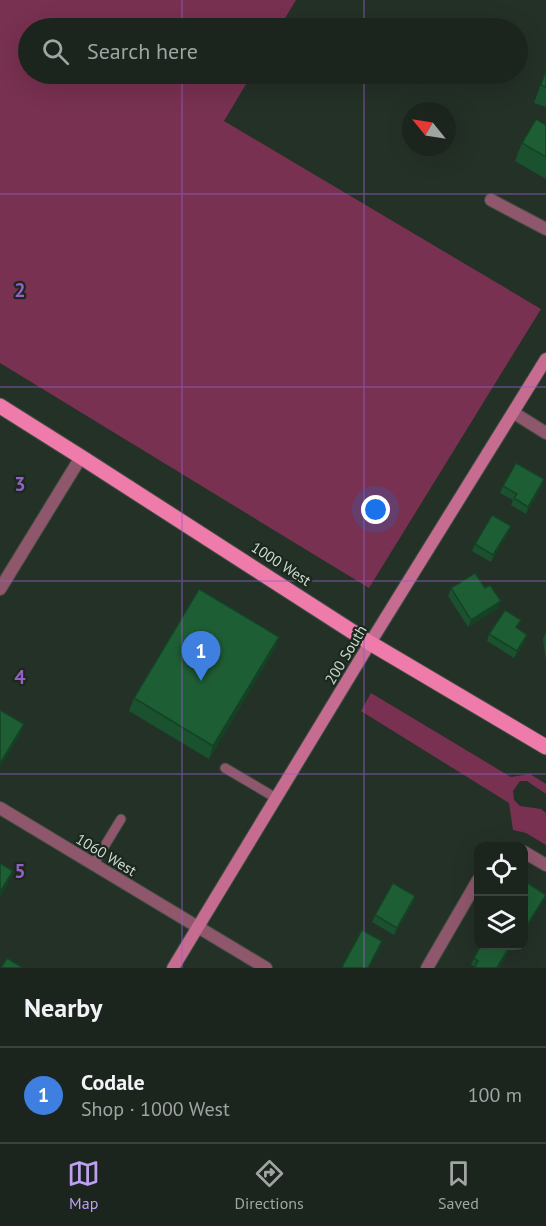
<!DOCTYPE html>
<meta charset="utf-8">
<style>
body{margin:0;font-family:"PT Sans",sans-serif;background:#242d26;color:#f1f3f6}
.controls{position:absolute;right:18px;bottom:18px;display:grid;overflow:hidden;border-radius:12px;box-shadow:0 6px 24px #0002}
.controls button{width:54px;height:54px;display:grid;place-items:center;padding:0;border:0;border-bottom:2px solid #39423b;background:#1b251d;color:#f1f3f6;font:30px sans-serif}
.compass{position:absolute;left:402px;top:102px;width:54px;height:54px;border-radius:50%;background:#1b251d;box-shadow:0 6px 24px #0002;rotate:300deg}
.you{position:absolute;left:376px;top:510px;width:21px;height:21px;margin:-15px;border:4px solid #fff;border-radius:50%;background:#1a73e8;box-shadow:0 0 0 9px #1a73e833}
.badge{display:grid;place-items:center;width:39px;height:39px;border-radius:50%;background:#bca0f2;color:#fff;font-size:20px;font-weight:700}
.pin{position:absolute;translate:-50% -50px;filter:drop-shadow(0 2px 3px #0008)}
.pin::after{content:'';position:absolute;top:32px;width:21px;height:18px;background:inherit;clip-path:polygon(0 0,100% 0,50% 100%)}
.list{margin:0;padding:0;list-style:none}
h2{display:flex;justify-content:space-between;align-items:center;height:78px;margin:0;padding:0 24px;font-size:26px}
h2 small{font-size:20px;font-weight:400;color:#a0a5a4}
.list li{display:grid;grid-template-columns:39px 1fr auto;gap:18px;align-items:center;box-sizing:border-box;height:96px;padding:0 24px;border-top:2px solid #39423b}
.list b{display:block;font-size:22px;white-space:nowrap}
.list p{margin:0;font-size:20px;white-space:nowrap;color:#a0a5a4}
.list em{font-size:20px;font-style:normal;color:#a0a5a4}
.icon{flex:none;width:33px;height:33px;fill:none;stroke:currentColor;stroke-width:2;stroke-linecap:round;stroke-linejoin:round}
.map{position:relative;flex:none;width:546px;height:968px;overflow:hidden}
.search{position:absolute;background:#1b251d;box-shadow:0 6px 24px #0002;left:18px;right:18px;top:18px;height:66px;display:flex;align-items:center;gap:15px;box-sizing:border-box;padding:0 21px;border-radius:33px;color:#a0a5a4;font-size:22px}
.sheet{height:174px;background:#1b251d}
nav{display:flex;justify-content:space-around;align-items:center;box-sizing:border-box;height:84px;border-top:2px solid #39423b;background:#1b251d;font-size:16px;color:#a0a5a4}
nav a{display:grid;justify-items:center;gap:3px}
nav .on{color:#bca0f2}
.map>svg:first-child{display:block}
.green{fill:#783150}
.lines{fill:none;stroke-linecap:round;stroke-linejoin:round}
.lane-casing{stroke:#3f4c42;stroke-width:11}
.street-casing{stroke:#3f4c42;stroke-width:14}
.secondary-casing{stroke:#3f4c42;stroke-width:14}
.primary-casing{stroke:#3f4c42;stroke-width:17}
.lane{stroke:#8f576c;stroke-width:9}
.street{stroke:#8f576c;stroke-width:12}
.secondary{stroke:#c56c90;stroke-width:12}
.primary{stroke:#ef7bab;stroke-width:15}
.wall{fill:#1a512e}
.shaded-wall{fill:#154225}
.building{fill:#1e5e35;stroke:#154225;stroke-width:1.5}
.grid{fill:none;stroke:#9460c4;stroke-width:1.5;stroke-opacity:0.55}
.labels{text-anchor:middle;stroke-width:4.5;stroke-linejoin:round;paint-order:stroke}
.street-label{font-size:15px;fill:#cfd8d1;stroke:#1a281d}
.grid-label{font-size:20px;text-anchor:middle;font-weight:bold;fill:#9460c4;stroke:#1a281d;stroke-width:4.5;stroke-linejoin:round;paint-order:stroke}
</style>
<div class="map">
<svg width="546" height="968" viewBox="0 0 546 968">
<rect width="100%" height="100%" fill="#243127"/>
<path class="green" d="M 0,0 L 296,0 L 279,28 L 28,28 L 28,74 L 252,74 L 224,121 L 541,309 L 369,588 L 0,363 Z
M 371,693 L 511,777 L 530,774 L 546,784 L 546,794 L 527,781 L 520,781 L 513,791 L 514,800 L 520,806 L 541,809 L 546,813 L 546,845 L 526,833 L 513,830 L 509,803 L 361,711 Z"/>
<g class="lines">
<defs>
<path id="lane" d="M 225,768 L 276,798
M 93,865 L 121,819"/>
<path id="street" d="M 491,200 L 546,229
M 514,413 L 546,433
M 0,589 L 81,457
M 0,808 L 266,968
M 524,852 L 546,865
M 427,968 L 478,880"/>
<path id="secondary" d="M 173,968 L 370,643 L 546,359"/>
<path id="primary" d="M 0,406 L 81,457 L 370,643 L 546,747"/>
</defs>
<use href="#lane" class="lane-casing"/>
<use href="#street" class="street-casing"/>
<use href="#secondary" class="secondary-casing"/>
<use href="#primary" class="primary-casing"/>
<use href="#lane" class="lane"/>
<use href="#street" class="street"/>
<use href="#secondary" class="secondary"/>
<use href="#primary" class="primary"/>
</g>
<path class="wall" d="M 546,70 L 546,107 L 534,103 Z
M 546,125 L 546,179 L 515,161 L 522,143 Z
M 544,479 L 542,486 L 526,514 L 511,505 L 513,500 L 500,493 L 503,486 Z
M 511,526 L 508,533 L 491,562 L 472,551 L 475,544 Z
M 451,588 L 498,608 L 468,627 L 448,596 Z
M 517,628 L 525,642 L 514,658 L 487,641 L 489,634 Z
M 546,632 L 546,662 L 543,639 Z
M 279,637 L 274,650 L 209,759 L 129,711 L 134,698 Z
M 413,903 L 394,935 L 372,922 L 375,915 Z
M 508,953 L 499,968 L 474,968 L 475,967 L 471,965 L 474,958 Z"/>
<path class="shaded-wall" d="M 544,479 L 542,486 L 526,514 L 528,507 Z
M 511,526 L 508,533 L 491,562 L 493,555 Z
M 501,601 L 498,608 L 468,627 L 471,620 Z
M 527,635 L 525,642 L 514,658 L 517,651 Z
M 279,637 L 274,650 L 209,759 L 213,746 Z
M 24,724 L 20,735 L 0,768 L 1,762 Z
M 13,871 L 8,884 L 0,898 L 0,892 Z
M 546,895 L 543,902 L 524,933 L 524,930 Z
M 415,896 L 413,903 L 394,935 L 397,928 Z
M 382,941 L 380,949 L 369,968 L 368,968 Z
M 510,946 L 508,953 L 499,968 L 497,968 Z"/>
<path class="building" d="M 546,70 L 546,87 L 541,85 Z
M 536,119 L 546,125 L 546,157 L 522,143 Z
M 516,463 L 544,479 L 528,507 L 514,498 L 517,494 L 503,486 Z
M 492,515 L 511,526 L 493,555 L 475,544 Z
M 475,573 L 485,588 L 490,585 L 501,601 L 471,620 L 451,588 Z
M 199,589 L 279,637 L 213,746 L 134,698 Z
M 505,610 L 521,620 L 516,627 L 527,635 L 517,651 L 489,634 Z
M 0,710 L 24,724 L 1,762 L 0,762 Z
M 0,863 L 13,871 L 0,892 Z
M 526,882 L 546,895 L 524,930 L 524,885 Z
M 393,883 L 415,896 L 397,928 L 375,915 Z
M 362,930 L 382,941 L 368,968 L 343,968 L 342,967 Z
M 481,945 L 510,945 L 510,946 L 497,968 L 474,968 L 478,961 L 474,958 Z
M 7,958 L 23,968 L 1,968 Z"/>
<path class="grid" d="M 182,0 L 182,28M 364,0 L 364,28M 182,74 L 182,968M 364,74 L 364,968M 0,194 L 546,194M 0,387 L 546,387M 0,581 L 546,581M 0,774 L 546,774"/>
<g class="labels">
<g class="street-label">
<text transform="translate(281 564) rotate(33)" y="5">1000 West</text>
<text transform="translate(346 655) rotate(-59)" y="5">200 South</text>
<text transform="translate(106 855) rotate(31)" y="5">1060 West</text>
</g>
</g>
<g class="grid-label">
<text x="20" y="297">2</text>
<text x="20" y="491">3</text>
<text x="20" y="684">4</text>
<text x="20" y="878">5</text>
</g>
</svg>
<div class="controls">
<button><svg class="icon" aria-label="locate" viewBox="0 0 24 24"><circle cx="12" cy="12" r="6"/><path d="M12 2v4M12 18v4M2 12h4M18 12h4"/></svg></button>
<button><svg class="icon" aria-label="layers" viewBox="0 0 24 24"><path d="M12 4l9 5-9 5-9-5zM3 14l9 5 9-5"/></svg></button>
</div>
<svg class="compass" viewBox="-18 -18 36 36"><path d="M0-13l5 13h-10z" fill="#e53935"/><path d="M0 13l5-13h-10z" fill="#a0a5a4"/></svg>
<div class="you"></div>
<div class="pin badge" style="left:201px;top:681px;background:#3f7fe0">1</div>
<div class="search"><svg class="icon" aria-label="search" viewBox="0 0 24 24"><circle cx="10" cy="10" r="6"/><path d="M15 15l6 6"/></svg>Search here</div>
</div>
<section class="sheet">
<h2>Nearby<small></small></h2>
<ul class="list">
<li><span class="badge" style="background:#3f7fe0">1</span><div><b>Codale</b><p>Shop · 1000 West</p></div><em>100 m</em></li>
</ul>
</section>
<nav>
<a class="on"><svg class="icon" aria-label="map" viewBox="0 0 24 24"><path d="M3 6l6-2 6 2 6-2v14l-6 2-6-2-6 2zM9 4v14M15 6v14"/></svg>Map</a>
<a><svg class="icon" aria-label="directions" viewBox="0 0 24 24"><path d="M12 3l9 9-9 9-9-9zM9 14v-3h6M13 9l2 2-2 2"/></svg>Directions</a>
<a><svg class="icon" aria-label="saved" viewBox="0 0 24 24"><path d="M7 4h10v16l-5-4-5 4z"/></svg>Saved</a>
</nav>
